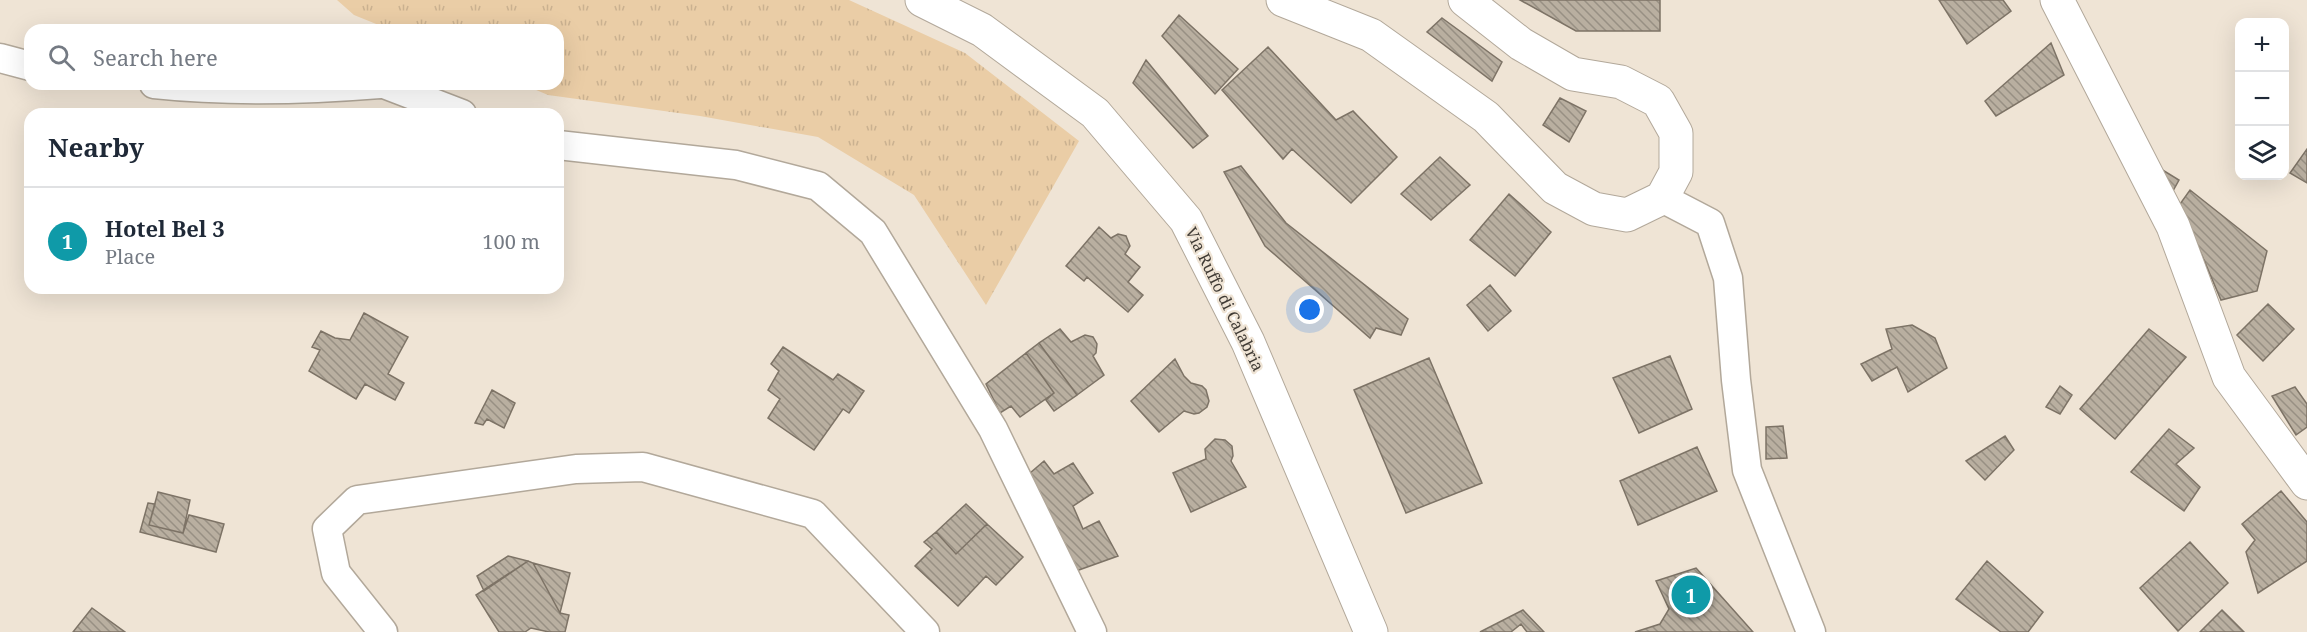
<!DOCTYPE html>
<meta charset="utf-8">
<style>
body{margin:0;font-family:"Noto Serif",serif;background:#f6f6f7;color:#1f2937}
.controls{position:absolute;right:18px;top:18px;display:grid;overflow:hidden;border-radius:12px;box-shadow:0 6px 24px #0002}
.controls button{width:54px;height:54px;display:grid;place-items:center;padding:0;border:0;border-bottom:2px solid #e0e1e3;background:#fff;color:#1f2937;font:30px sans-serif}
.you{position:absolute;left:1310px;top:310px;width:21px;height:21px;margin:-15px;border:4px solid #fff;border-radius:50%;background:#1a73e8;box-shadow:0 0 0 9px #1a73e833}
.badge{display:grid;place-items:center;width:39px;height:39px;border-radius:50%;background:#2568b9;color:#fff;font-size:20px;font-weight:700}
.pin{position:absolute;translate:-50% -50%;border:3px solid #fff;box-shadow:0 2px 6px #0006}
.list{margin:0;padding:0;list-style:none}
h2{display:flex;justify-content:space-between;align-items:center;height:78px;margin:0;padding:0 24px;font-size:26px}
h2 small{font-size:20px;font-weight:400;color:#747a83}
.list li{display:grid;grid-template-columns:39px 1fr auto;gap:18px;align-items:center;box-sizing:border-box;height:108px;padding:0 24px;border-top:2px solid #e0e1e3}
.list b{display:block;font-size:22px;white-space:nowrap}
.list p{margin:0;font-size:20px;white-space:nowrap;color:#747a83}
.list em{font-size:20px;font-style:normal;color:#747a83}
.icon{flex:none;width:33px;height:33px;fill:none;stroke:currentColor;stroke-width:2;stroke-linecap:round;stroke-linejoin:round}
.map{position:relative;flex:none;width:2307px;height:632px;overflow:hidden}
.search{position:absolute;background:#fff;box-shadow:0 6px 24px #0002;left:24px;top:24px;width:540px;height:66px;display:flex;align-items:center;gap:15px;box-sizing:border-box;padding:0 21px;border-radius:18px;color:#747a83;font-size:22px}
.panel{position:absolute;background:#fff;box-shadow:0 6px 24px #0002;left:24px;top:108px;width:540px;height:186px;border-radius:18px}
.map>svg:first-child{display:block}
.grass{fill:url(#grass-tufts)}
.building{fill:url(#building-back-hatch);stroke:#7d7366;stroke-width:1.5}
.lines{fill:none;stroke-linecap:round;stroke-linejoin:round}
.minor-casing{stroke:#b2a89a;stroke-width:31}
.tertiary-casing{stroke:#b2a89a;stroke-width:35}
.minor{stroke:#fff;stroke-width:28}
.tertiary{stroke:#fff;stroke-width:33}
.labels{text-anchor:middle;stroke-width:4.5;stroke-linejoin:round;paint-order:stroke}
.street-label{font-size:16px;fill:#403b35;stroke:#efe4d5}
</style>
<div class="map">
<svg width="2307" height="632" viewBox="0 0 2307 632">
<defs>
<pattern id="grass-tufts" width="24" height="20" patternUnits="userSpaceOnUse" patternTransform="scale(1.5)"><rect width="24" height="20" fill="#eacda6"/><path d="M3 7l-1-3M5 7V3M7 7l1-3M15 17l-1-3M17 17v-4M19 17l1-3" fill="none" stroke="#cab190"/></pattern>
<pattern id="building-back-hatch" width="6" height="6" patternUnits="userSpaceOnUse" patternTransform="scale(1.5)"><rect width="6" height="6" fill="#b9afa0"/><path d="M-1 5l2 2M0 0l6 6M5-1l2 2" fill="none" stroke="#989083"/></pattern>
</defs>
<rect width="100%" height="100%" fill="#efe4d5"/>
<path class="grass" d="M 337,0 L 849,0 L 965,53 L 1079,141 L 986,305 L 914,195 L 818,137 L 700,116 L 548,95 L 522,84 L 558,84 L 558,30 L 391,30 L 354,15 Z"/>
<path class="building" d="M 1520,0 L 1660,0 L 1660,31 L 1576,31 Z
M 1939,0 L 2003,0 L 2011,11 L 1967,44 Z
M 1179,15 L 1238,69 L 1215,94 L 1162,36 Z
M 1442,18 L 1502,62 L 1492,81 L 1427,32 Z
M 2051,43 L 2064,75 L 1996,116 L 1985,101 Z
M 1268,47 L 1336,120 L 1353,111 L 1397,157 L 1351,203 L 1292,149 L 1283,159 L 1222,90 Z
M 1146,60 L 1208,136 L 1193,148 L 1133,83 Z
M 1560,98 L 1586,111 L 1569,142 L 1543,125 Z
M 2307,149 L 2307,183 L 2290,173 Z
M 1440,157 L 1470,185 L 1431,220 L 1401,194 Z
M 1241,166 L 1286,223 L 1408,319 L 1401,335 L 1376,328 L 1370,338 L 1265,246 L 1224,172 Z
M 2156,166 L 2179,180 L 2164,207 Z
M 2190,190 L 2267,251 L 2257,291 L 2221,300 L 2180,204 Z
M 1509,194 L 1551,232 L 1515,276 L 1470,240 Z
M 1099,227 L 1111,238 L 1118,234 L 1126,236 L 1130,246 L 1125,254 L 1140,267 L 1128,282 L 1143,295 L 1128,312 L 1087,277 L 1084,281 L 1066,266 Z
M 1490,285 L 1511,311 L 1488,331 L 1467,305 Z
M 2268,304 L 2294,329 L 2263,361 L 2237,335 Z
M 364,313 L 408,337 L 388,374 L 404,383 L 395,400 L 365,384 L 356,399 L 309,371 L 320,350 L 312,347 L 321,331 L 335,338 L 350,340 Z
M 1912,325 L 1935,338 L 1947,368 L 1908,392 L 1897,367 L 1872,381 L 1861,364 L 1892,349 L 1886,329 Z
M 1060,329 L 1071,342 L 1085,335 L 1093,337 L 1097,344 L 1096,353 L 1093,356 L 1104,375 L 1077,395 L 1039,343 Z
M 2149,329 L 2186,357 L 2115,439 L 2080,409 Z
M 1039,343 L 1077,395 L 1054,411 L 1046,400 L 1054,393 L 1026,353 Z
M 783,347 L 833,380 L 838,374 L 864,391 L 849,413 L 843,409 L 814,450 L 768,418 L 780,399 L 768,390 L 779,371 L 771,364 Z
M 1026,353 L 1054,393 L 1020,417 L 1011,406 L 1000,413 L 986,384 Z
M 1670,356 L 1692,409 L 1639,433 L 1613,378 Z
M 1429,358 L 1482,483 L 1406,513 L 1354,390 Z
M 1175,359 L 1184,376 L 1191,383 L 1202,386 L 1206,390 L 1209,401 L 1207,407 L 1199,413 L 1194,414 L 1184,411 L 1159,432 L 1131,401 Z
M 2060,386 L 2072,395 L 2060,414 L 2046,407 Z
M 2295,387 L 2307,404 L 2307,427 L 2296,435 L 2272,396 Z
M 492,390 L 515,403 L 504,428 L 487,419 L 483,425 L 475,423 Z
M 1783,426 L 1787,458 L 1766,459 L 1766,427 Z
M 2169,429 L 2194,448 L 2176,464 L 2200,487 L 2184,511 L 2131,472 Z
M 2005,436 L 2014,450 L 1985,480 L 1966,461 Z
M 1215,439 L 1225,440 L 1232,446 L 1233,456 L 1231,461 L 1246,487 L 1191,512 L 1173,473 L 1206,459 L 1205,449 Z
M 1697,447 L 1717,491 L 1638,525 L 1620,481 Z
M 1044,461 L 1054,474 L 1073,463 L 1093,493 L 1073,506 L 1083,529 L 1099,521 L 1118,556 L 1076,571 L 1029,474 Z
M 2281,491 L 2307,522 L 2307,561 L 2258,593 L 2246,552 L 2255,540 L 2242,524 Z
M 158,492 L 190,500 L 183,533 L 149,525 Z
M 148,503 L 155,504 L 149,525 L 183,533 L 189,515 L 224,524 L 216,552 L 140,532 Z
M 966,504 L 987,524 L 956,554 L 936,532 Z
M 987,524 L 1023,557 L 996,585 L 986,576 L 958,606 L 915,566 L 932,549 L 924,542 L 936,532 L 956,554 Z
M 2190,542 L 2228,583 L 2178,631 L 2140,588 Z
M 508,556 L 528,561 L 484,591 L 477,576 Z
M 528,561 L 533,563 L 560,613 L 569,615 L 565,632 L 549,632 L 531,628 L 525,632 L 499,632 L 476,595 Z
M 1987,561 L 2043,612 L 2028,632 L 2001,632 L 1956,599 Z
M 533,563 L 570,573 L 560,613 Z
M 1696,568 L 1753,632 L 1635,632 L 1660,624 L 1669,609 L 1656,581 Z
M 92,608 L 125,632 L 73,632 Z
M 1523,610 L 1544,632 L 1527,632 L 1521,624 L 1511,632 L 1480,632 Z
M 2222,610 L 2244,632 L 2200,632 Z"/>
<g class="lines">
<defs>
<path id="minor" d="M 0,58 L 30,66
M 154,84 C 229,92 305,90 380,84
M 384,84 L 462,114
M 558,145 L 736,165 L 818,186 L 873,232 L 993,429 L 1092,632
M 1662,198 L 1710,223 L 1728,278 L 1736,380 L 1747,470 L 1811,632
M 383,632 L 336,573 L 327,529 L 357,500 L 576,469 L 643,467 L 813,514 L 925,632"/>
<path id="tertiary" d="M 922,0 L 982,30 L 1095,113 L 1186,220 L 1248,342 L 1371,632
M 1283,0 L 1371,35 L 1486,117 L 1555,188 L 1594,209 L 1627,215 L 1662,198 L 1676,172 L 1676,133 L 1658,101 L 1621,82 L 1573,74 L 1521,44 L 1465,0
M 2057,0 L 2173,226 L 2229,377 L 2307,483"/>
</defs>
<use href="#minor" class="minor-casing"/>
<use href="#tertiary" class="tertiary-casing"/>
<use href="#minor" class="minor"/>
<use href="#tertiary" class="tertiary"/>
</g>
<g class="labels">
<g class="street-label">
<text transform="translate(1225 299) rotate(64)" y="6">Via Ruffo di Calabria</text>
</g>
</g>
</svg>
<div class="controls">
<button>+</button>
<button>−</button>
<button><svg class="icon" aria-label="layers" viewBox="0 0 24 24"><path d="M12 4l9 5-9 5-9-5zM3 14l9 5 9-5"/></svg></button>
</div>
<div class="you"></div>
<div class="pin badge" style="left:1691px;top:595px;background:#0f9aa8">1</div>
<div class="search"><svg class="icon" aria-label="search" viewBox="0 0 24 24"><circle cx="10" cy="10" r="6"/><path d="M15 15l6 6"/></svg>Search here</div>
<section class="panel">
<h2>Nearby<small></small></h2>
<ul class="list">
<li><span class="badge" style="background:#0f9aa8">1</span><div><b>Hotel Bel 3</b><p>Place</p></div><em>100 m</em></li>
</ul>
</section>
</div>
